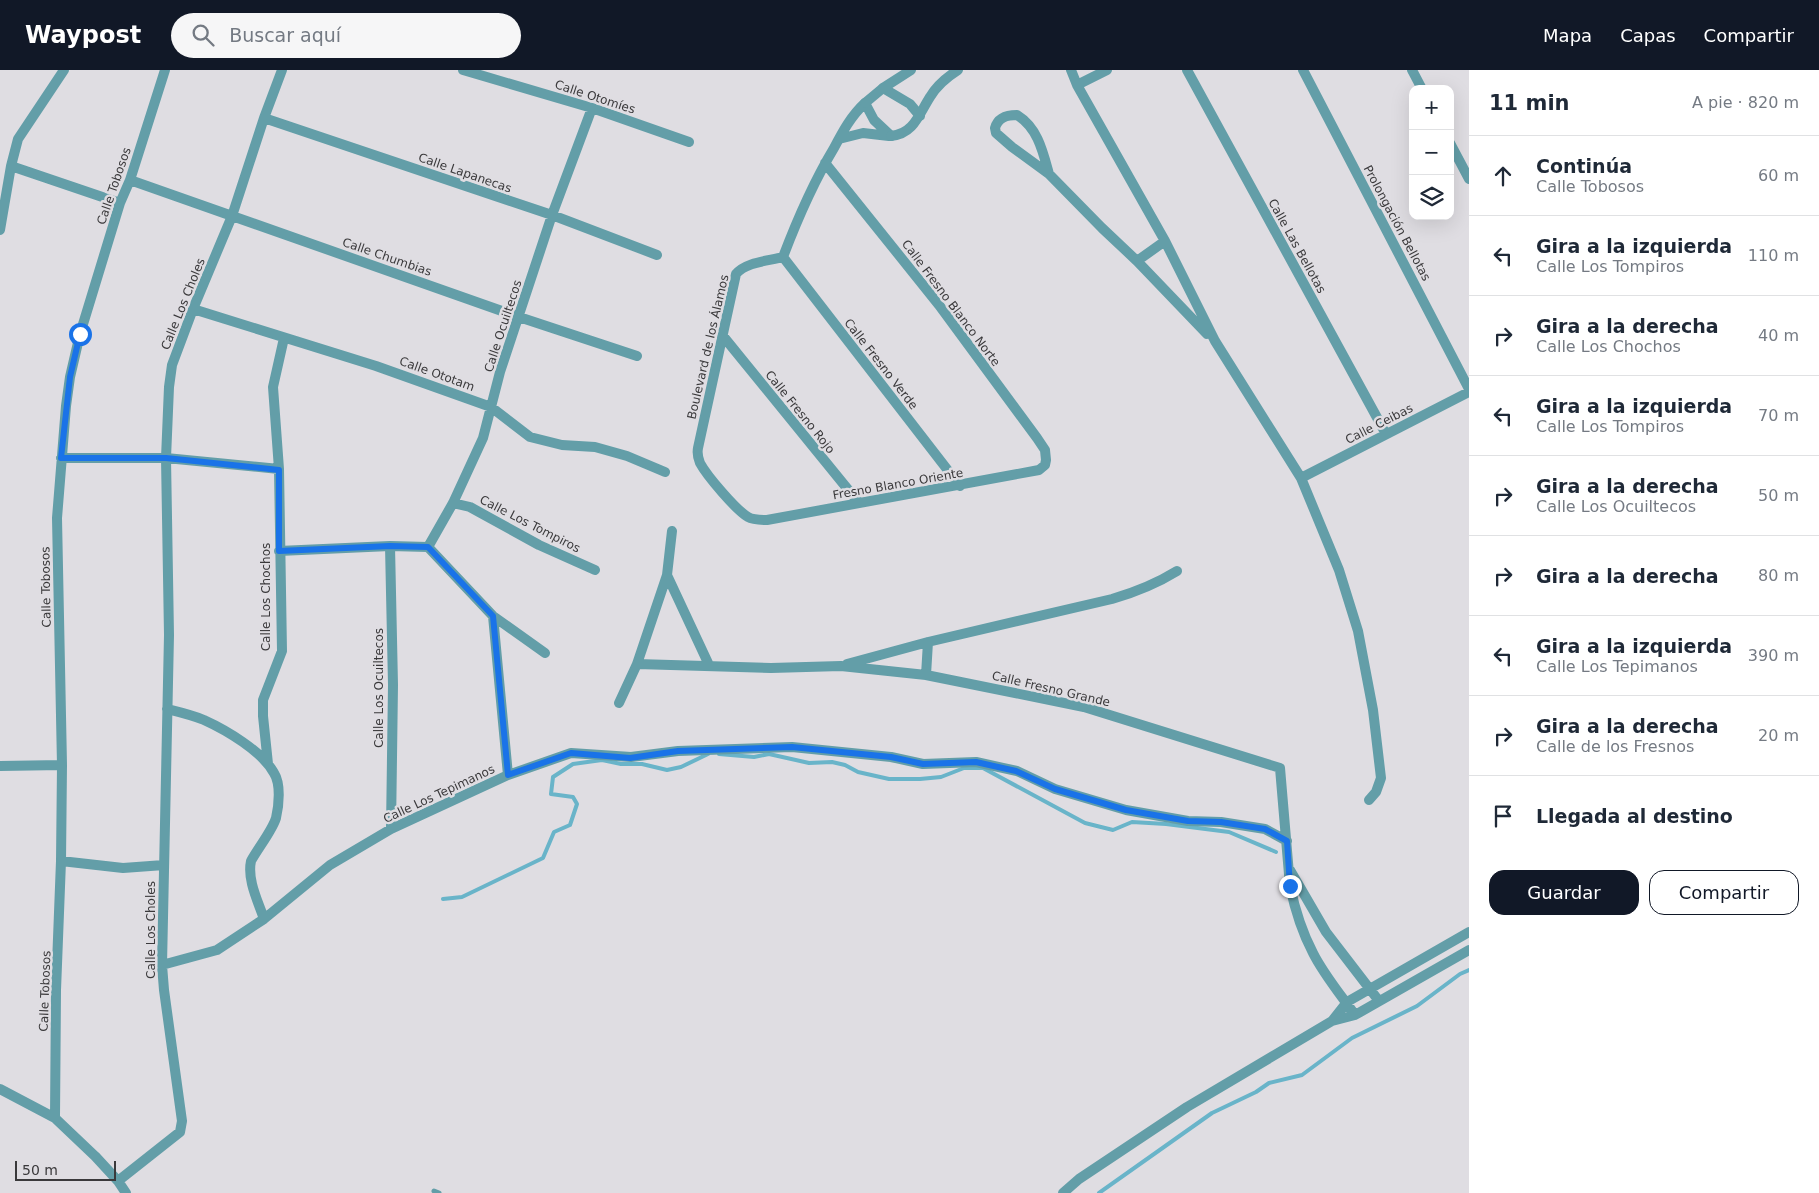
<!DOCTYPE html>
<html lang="es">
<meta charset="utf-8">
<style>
body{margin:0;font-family:"DejaVu Sans",sans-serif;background:#f6f6f7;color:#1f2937}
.controls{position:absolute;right:15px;top:15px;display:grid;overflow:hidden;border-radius:10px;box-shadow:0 5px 20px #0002}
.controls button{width:45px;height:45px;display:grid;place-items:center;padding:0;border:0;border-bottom:1px solid #e0e1e3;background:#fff;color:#1f2937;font:25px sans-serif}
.scale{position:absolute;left:15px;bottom:12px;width:101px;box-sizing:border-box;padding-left:5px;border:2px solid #3a393b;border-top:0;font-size:14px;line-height:18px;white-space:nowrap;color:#3a393b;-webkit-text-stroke:4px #dfdde2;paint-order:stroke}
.stop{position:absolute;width:15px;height:15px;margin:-11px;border:4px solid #1a73e8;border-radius:50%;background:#fff}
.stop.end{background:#1a73e8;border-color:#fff;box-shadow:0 1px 5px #0008}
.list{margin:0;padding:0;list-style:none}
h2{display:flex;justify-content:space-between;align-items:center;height:65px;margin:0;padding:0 20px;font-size:21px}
h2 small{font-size:16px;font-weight:400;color:#747a83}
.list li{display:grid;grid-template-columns:32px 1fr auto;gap:15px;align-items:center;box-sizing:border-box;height:80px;padding:0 20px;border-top:1px solid #e0e1e3}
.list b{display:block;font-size:19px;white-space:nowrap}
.list p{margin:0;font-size:16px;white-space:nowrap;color:#747a83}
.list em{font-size:16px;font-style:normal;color:#747a83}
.actions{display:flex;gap:10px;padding:15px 20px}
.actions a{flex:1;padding:11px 0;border:1px solid #111827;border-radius:15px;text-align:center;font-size:18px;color:#111827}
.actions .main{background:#111827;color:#fff}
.icon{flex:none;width:28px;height:28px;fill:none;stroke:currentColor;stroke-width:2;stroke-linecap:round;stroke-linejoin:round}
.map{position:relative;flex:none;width:1469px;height:1123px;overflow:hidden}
header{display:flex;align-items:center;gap:30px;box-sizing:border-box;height:70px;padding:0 25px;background:#111827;color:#fff}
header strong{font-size:24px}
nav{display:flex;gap:28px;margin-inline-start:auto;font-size:18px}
.search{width:350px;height:45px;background:#f6f6f7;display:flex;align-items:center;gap:12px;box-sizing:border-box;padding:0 18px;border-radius:28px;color:#747a83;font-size:19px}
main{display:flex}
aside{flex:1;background:#fff}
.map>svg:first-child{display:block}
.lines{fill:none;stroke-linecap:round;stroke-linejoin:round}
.stream{stroke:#69b4c9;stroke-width:4}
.service{stroke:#639ea8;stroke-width:5}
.minor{stroke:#639ea8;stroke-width:10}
.tertiary{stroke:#639ea8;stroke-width:10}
.route{stroke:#1a73e8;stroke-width:6}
.labels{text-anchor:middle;stroke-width:5;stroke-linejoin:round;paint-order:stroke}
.street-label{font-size:12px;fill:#3a393b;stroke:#dfdde2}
</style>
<header>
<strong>Waypost</strong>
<div class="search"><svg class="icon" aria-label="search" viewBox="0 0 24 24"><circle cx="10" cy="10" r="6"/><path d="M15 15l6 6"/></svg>Buscar aquí</div>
<nav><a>Mapa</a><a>Capas</a><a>Compartir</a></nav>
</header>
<main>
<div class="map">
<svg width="1469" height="1123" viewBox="0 0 1469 1123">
<rect width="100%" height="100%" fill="#dfdde2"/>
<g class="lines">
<path class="stream" d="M 719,684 L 754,687 L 769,684 L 809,693 L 832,692 L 845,695 L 858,702 L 889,709 L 920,709 L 941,707 L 964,698 L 983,698 L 1085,753 L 1113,760 L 1132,752 L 1166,754 L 1229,762 L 1276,782
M 443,829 L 462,827 L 543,788 L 554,762 L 570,755 L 577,734 L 573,727 L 551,724 L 553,707 L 573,694 L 602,690 L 621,694 L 642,694 L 667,700 L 681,697 L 708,684
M 1099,1123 L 1212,1043 L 1256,1022 L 1269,1013 L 1302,1005 L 1352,968 L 1417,936 L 1460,904 L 1469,900"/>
<path class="service" d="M 434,1121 L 439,1123"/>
<path class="minor" d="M 463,0 L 592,38 L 689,72
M 1071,0 L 1077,15 L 1165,171 L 1215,271 L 1301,408 L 1339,500 L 1358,561 L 1373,640 L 1381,708 L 1376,722 L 1369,730
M 1187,0 L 1386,364
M 1303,0 L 1469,319
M 1412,0 L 1422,19
M 1077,15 L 1107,0
M 883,18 L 910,34 L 920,46
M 264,48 L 552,145 L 657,185
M 839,69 L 863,63 L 889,66
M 1450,73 L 1469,109
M 825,93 L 939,235 L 1037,368 L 1045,380 L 1046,390 L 1045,395 L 1039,400 L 767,450 C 761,450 753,450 748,447 C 736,440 707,406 700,393 C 698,388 697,383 698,378 L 736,204 C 746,192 768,191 783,187 C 797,150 813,113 834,78 C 843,61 851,46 865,33 L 874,50 L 891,66
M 11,96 L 120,133
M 1049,104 C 1043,82 1038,58 1017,45 C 1007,45 998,47 995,58 L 996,63 L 1012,77 L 1049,104 L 1102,158 L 1137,191 L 1207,264
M 130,110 L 519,247 L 637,286
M 0,160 L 11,96 L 18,69 L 64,0
M 783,187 L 960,416
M 1137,191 L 1165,171
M 193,239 L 376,296 L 491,337 L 530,367 L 562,375 L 595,377 L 627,386 L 665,402
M 723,266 L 859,433
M 61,388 L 166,388 L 279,399
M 1301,408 L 1469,322
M 453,433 L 470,437 L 539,475 L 595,500
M 390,476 L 393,615 L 391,759
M 428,477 L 453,433 L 483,368 L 500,302 L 552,145 L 592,38
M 428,477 L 493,546 L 545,583
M 279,481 L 390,476 L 428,477
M 667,505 L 709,595
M 493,546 L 508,705
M 637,594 L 771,598 L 841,596 L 926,605 L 1084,637 L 1280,698 L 1290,816 C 1295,840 1302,862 1313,883 C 1324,905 1341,925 1355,945
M 847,594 L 928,572 L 1112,529 C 1136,522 1156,514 1177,501
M 926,605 L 928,572
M 619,633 L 637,594 L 667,505 L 672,461
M 167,639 C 179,642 192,645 204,650 C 226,660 262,681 274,703 C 281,714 279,735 276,748 C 272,761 258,778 251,791 C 247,810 258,831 264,849
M 268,694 L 263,646 L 263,630 L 282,581 L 279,399 L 273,317 L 284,268
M 0,696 L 62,695
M 61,791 L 123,798 L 164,795
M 1290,800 L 1326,862 L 1379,931
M 162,895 L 217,880 L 264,849 L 330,795 L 391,759 L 508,705 L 571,683 L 631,687 L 678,681 L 792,677 L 891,687 L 923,694 L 976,692 L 1017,701 L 1055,719 L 1126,740 L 1188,751 L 1221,752 L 1265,759 L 1287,771
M 1332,951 L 1347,932 L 1469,862
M 0,1019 L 55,1048 L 95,1086 L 118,1111 L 126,1123
M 55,1048 L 56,920 L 61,791 L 62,695 L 57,448 L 66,336 L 70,307 L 80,264 L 120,133 L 130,110 L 165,0
M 118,1111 L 180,1062 L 182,1051 L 164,920 L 162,895 L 169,565 L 166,388 L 169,317 L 172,295 L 193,239 L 232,146 L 264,48 L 282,0
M 1063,1123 L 1079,1109 L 1187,1037 L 1332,951 L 1355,945 L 1469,880"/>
<path class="tertiary" d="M 865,33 L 883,18 L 911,0
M 891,66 C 914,64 919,44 930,27 C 937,15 947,7 958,0"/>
</g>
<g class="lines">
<path class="route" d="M 80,264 L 70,307 L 61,388 L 166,388 L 279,400 L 279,481 L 390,476 L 428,477 L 493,546 L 508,705 L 571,683 L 630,688 L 678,681 L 792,677 L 891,687 L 923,694 L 976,692 L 1016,701 L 1055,719 L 1126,740 L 1188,751 L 1221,752 L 1265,759 L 1287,771 L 1290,816"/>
</g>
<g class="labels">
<g class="street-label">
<text transform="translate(595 27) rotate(18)" y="4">Calle Otomíes</text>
<text transform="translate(465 103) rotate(19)" y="4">Calle Lapanecas</text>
<text transform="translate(114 116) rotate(-71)" y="4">Calle Tobosos</text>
<text transform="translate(1397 153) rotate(62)" y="4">Prolongación Bellotas</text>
<text transform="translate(1297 176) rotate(61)" y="4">Calle Las Bellotas</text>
<text transform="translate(387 187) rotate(19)" y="4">Calle Chumbias</text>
<text transform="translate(951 233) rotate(53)" y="4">Calle Fresno Blanco Norte</text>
<text transform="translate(183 234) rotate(-68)" y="4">Calle Los Choles</text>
<text transform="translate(503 256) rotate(-72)" y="4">Calle Ocuiltecos</text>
<text transform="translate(708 277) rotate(-77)" y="4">Boulevard de los Álamos</text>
<text transform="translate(881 294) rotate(52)" y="4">Calle Fresno Verde</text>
<text transform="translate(437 304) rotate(20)" y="4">Calle Ototam</text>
<text transform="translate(800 342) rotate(51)" y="4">Calle Fresno Rojo</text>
<text transform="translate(1379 354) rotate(-27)" y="4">Calle Ceibas</text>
<text transform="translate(898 414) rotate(-10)" y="4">Fresno Blanco Oriente</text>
<text transform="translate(530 454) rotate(27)" y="4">Calle Los Tompiros</text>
<text transform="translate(46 517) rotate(-91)" y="4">Calle Tobosos</text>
<text transform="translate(266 527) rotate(-90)" y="4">Calle Los Chochos</text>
<text transform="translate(379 618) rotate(-90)" y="4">Calle Los Ocuiltecos</text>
<text transform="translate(1051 619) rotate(13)" y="4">Calle Fresno Grande</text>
<text transform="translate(439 724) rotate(-25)" y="4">Calle Los Tepimanos</text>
<text transform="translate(151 860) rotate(-90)" y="4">Calle Los Choles</text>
<text transform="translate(45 921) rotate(-88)" y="4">Calle Tobosos</text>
</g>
</g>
</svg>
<div class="controls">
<button>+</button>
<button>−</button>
<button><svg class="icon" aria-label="layers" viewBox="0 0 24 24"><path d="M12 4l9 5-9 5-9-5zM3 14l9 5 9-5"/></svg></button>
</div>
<div class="scale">50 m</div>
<div class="stop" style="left:80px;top:264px"></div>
<div class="stop end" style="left:1290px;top:816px"></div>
</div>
<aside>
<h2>11 min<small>A pie · 820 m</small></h2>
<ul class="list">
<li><svg class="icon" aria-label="ahead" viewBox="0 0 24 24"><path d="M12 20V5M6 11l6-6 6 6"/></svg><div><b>Continúa</b><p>Calle Tobosos</p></div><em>60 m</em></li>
<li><svg class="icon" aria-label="left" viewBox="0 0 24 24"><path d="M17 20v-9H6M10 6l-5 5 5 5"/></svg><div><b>Gira a la izquierda</b><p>Calle Los Tompiros</p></div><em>110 m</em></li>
<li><svg class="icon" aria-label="right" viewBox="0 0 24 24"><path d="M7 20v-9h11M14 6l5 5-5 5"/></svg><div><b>Gira a la derecha</b><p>Calle Los Chochos</p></div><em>40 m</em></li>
<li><svg class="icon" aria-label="left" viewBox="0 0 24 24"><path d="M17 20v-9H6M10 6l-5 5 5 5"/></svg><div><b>Gira a la izquierda</b><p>Calle Los Tompiros</p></div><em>70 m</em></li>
<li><svg class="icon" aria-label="right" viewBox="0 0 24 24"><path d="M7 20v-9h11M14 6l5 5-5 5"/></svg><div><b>Gira a la derecha</b><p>Calle Los Ocuiltecos</p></div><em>50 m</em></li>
<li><svg class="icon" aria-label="right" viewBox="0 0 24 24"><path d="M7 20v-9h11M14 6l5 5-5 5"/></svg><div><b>Gira a la derecha</b></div><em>80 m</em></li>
<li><svg class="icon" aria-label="left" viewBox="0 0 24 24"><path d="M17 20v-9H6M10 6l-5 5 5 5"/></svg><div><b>Gira a la izquierda</b><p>Calle Los Tepimanos</p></div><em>390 m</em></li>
<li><svg class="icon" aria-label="right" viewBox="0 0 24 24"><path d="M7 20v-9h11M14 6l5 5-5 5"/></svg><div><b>Gira a la derecha</b><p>Calle de los Fresnos</p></div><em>20 m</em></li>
<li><svg class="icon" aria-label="arrive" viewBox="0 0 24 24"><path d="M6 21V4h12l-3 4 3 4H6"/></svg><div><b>Llegada al destino</b></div></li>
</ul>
<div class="actions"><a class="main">Guardar</a><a>Compartir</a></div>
</aside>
</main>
